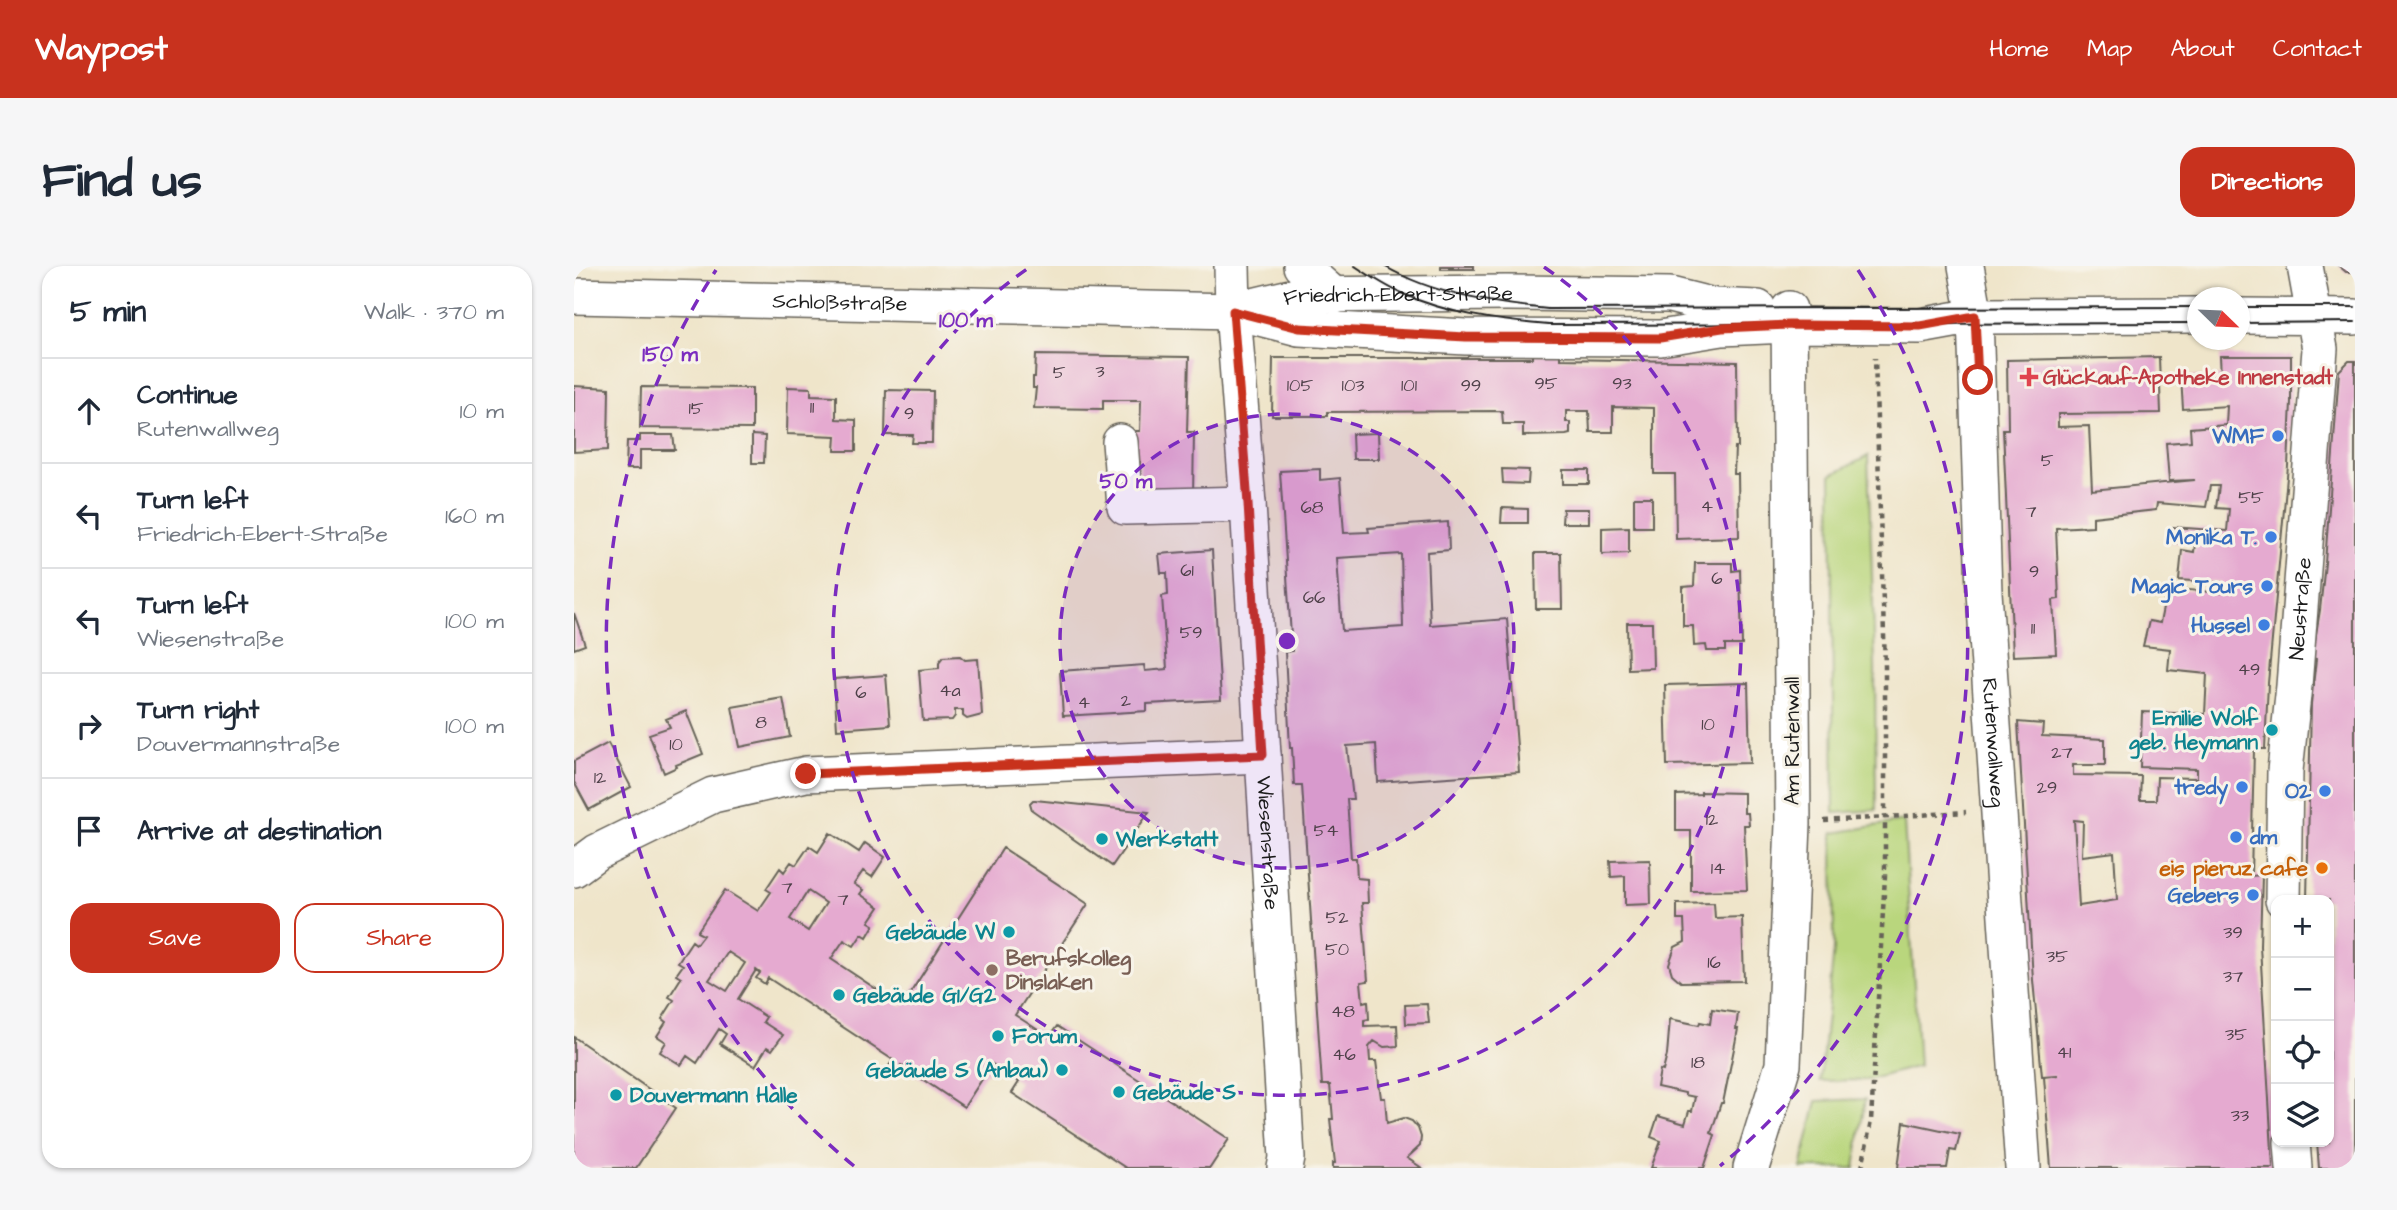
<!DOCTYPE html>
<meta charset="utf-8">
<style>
body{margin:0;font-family:"Architects Daughter",sans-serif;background:#f6f6f7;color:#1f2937}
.controls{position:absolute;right:21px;bottom:21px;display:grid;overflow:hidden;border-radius:14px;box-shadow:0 2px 5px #0004}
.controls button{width:63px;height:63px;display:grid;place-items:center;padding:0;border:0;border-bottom:2px solid #e0e1e3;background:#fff;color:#1f2937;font:35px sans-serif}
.compass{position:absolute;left:1613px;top:21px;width:63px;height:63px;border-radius:50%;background:#fff;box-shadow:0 2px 5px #0004;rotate:113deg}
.stop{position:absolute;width:21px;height:21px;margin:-16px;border:5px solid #c8321e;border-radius:50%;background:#fff}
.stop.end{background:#c8321e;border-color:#fff;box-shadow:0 2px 7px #0008}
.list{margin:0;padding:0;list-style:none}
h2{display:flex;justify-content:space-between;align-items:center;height:91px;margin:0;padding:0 28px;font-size:30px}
h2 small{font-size:23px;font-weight:400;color:#747a83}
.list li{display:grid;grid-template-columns:46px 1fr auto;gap:21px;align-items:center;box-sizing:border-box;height:105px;padding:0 28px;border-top:2px solid #e0e1e3}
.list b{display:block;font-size:26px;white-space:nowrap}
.list p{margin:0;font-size:23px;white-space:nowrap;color:#747a83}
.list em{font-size:23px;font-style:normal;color:#747a83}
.actions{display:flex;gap:14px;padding:21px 28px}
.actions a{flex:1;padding:16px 0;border:2px solid #c8321e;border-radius:21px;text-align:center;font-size:24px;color:#c8321e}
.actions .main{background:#c8321e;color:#fff}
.icon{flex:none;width:38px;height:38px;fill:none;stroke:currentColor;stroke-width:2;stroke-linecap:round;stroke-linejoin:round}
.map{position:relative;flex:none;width:1781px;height:902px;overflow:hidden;border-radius:21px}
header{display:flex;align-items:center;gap:42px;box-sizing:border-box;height:98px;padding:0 35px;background:#c8321e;color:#fff}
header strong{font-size:33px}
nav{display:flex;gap:38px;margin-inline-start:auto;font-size:24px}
.intro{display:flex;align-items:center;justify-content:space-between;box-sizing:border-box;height:168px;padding:0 42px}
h1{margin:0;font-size:49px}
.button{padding:18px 32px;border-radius:21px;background:#c8321e;color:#fff;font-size:24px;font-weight:700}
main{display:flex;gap:42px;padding:0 42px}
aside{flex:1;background:#fff;border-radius:21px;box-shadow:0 2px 5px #0004}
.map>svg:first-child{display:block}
.green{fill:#b9d67d;stroke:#6a794c;stroke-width:2}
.building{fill:#e5aad0;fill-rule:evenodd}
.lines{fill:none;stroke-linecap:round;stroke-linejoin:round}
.minor-casing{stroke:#666259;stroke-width:38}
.path{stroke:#666259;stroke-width:4.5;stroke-dasharray:5 5;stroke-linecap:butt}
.minor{stroke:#fff;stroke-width:35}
.tram{stroke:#1c1c1c;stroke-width:2}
.route{stroke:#c8321e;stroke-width:9}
.ring{fill:none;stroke:#7b2cbf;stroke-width:3.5;stroke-dasharray:12 9}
.health-dot{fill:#e0444e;stroke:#f7f3e8;stroke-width:2.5}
.shop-dot{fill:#3f7fe0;stroke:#f7f3e8;stroke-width:2.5}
.culture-dot{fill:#0f9aa8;stroke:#f7f3e8;stroke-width:2.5}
.food-dot{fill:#e8710a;stroke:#f7f3e8;stroke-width:2.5}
.education-dot{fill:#8d6e63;stroke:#f7f3e8;stroke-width:2.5}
.labels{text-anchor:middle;stroke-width:6;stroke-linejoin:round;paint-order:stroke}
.number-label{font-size:18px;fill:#4e4049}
.street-label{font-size:21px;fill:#1c1c1c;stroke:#f7f3e8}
.health-label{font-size:21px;font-weight:bold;fill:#be3a42;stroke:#f7f3e8;text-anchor:start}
.shop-label{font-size:21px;font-weight:bold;fill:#366cbe;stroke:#f7f3e8;text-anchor:end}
.culture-label{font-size:21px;font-weight:bold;fill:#0d838f;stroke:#f7f3e8;text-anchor:start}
.food-label{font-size:21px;font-weight:bold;fill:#c56008;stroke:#f7f3e8;text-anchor:end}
.education-label{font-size:21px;font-weight:bold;fill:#785e54;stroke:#f7f3e8;text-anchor:start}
.centre{fill:#7b2cbf;stroke:#f7f3e8;stroke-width:3.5}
.ring-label{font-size:21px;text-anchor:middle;font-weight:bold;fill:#7b2cbf;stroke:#f7f3e8;stroke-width:6;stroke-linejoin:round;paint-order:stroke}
</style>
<header>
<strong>Waypost</strong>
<nav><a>Home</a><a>Map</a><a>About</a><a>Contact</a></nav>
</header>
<div class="intro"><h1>Find us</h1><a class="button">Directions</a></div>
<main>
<aside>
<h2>5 min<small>Walk · 370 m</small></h2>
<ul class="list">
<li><svg class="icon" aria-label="ahead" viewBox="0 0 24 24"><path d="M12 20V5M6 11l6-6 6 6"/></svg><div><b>Continue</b><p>Rutenwallweg</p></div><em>10 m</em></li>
<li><svg class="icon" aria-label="left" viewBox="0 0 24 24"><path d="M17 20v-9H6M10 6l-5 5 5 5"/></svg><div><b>Turn left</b><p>Friedrich-Ebert-Straße</p></div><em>160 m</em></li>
<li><svg class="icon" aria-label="left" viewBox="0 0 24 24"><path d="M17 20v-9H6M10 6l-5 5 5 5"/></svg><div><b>Turn left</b><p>Wiesenstraße</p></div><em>100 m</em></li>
<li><svg class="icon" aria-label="right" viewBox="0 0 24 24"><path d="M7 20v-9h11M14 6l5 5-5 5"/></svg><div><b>Turn right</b><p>Douvermannstraße</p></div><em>100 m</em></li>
<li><svg class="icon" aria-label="arrive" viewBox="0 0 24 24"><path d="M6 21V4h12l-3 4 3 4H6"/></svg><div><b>Arrive at destination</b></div></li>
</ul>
<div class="actions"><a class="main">Save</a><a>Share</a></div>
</aside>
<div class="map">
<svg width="1781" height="902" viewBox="0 0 1781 902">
<rect width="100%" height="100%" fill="#f7f3e8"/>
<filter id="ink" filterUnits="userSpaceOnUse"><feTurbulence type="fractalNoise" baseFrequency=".0143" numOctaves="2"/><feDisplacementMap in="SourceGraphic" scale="14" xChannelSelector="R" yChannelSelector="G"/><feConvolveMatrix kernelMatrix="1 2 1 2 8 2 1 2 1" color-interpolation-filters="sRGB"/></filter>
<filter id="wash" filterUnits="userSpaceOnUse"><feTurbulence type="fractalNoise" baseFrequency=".00686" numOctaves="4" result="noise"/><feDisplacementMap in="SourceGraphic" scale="28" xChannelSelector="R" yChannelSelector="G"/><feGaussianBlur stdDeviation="1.57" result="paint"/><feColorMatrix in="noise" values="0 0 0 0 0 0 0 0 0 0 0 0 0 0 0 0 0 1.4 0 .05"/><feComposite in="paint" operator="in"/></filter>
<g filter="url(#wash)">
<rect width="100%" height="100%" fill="#efe5ca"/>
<path class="green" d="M 1294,190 L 1301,400 L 1302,544 L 1260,547 L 1257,209 Z
M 1330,555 L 1345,800 L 1293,814 L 1246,815 L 1260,683 L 1259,567 Z
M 1291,833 L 1281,902 L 1227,902 L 1243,835 Z"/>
<g id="blocks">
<path class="building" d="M 867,0 L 900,0 L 900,3 L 867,3 Z
M 1765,0 L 1781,0 L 1781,6 L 1772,6 Z
M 958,88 L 986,88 L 986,93 L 1163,96 L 1164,181 L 1161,181 L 1160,208 L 1164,208 L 1165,271 L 1102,273 L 1101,208 L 1080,208 L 1080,142 L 1039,141 L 1039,166 L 1016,166 L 1015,145 L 992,145 L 992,156 L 996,156 L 996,168 L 992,169 L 949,170 L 949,158 L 929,158 L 928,145 L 753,146 L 753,150 L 698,150 L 699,92 L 958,92 Z
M 462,89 L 615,91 L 613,166 L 620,166 L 619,231 L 565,229 L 566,196 L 558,196 L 559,165 L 566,165 L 567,134 L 529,134 L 529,143 L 460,142 L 462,122 L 459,122 L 459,111 L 461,111 Z
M 1646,90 L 1717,90 L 1717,136 L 1714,200 L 1694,417 L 1691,483 L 1680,483 L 1677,610 L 1688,609 L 1686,680 L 1699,902 L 1477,902 L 1470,811 L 1484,809 L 1468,810 L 1459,714 L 1444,456 L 1469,458 L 1468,470 L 1531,473 L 1531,499 L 1499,499 L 1499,509 L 1567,510 L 1566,534 L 1582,534 L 1583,511 L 1623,512 L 1623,503 L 1566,501 L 1568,446 L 1631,448 L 1633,408 L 1594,404 L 1596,383 L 1569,380 L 1575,355 L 1586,357 L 1593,322 L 1648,327 L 1649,317 L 1605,314 L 1608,284 L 1620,286 L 1621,278 L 1597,276 L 1599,261 L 1653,265 L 1655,243 L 1642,242 L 1645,220 L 1636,220 L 1632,241 L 1583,237 L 1582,244 L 1519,251 L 1519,260 L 1482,262 L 1485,333 L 1479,334 L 1482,388 L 1439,390 L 1429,163 L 1434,163 L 1433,94 L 1585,91 L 1587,147 L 1484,148 L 1484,161 L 1515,160 L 1518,224 L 1621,214 L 1595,215 L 1592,177 L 1617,175 L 1616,162 L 1652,159 L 1653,140 L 1609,143 L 1607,111 L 1647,110 ZM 1500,554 L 1509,555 L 1508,590 L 1540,586 L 1543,634 L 1505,640 Z
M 1775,95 L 1781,95 L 1781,902 L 1745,902 L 1743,876 L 1755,876 L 1755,634 L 1733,634 L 1737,438 L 1742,393 L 1738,392 L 1746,344 L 1751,297 L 1765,105 Z
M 0,120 L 35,122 L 34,184 L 0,186 Z
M 67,121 L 178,122 L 178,163 L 66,162 Z
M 214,121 L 237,122 L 237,129 L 262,130 L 262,153 L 282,154 L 282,185 L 261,185 L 262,170 L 213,168 Z
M 312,124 L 359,125 L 358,177 L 338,177 L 339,169 L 311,169 Z
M 804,167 L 805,193 L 779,193 L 778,168 Z
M 66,169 L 99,169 L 101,184 L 66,184 L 66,203 L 52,203 L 53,175 L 66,175 Z
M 178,169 L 191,170 L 190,197 L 178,197 Z
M 746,203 L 746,214 L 766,212 L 770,267 L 795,266 L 794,262 L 874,256 L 875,284 L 853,286 L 856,359 L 933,353 L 945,506 L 804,516 L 802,478 L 773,480 L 779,533 L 773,533 L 777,592 L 782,592 L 783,612 L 793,613 L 794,637 L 788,637 L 794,715 L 787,716 L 789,736 L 794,735 L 795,753 L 790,754 L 790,760 L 823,759 L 824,780 L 810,781 L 800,775 L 795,781 L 796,795 L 802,795 L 807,832 L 811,832 L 813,857 L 830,852 L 838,855 L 844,862 L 847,871 L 846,880 L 833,892 L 848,902 L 759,902 L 759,897 L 761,897 L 756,853 L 759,853 L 756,819 L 748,819 L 728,519 L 720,519 L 718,482 L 716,482 L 711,386 L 718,385 L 706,205 ZM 827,288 L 829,361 L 768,365 L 763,292 Z
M 928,203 L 955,204 L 954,218 L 929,217 Z
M 989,204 L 1015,204 L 1015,218 L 989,218 Z
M 1060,231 L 1078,231 L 1078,261 L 1060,261 Z
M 928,242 L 954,243 L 954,257 L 927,257 Z
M 989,243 L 1015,243 L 1015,257 L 988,257 Z
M 1055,261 L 1055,287 L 1028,288 L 1028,262 Z
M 638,284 L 647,434 L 573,438 L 573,445 L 489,450 L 486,405 L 570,399 L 571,405 L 593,403 L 588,330 L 594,329 L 593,307 L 587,307 L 585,288 Z
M 961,287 L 987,287 L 988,343 L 962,343 Z
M 1121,297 L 1158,297 L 1158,305 L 1166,304 L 1168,379 L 1151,379 L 1151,385 L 1133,385 L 1132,379 L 1120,380 L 1119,360 L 1109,360 L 1109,321 L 1120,320 Z
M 0,347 L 11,379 L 0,383 Z
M 1053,357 L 1078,357 L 1079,402 L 1054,403 Z
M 386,390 L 391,394 L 404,393 L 408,449 L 393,453 L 389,450 L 389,444 L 381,444 L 381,450 L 378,454 L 349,455 L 345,404 L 365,402 L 365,396 L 369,391 Z
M 312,409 L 316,459 L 263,463 L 260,413 Z
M 1174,417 L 1176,497 L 1093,499 L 1091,419 Z
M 209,432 L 216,471 L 166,481 L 158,441 Z
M 112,445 L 129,488 L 102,499 L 103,501 L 90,507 L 75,468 L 96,461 L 92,453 Z
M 34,477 L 57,521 L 15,544 L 0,516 L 0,495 Z
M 1127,526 L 1170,527 L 1170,547 L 1174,547 L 1175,559 L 1170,559 L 1173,624 L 1117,625 L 1117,565 L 1102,565 L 1102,529 L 1127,528 Z
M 459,534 L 461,534 L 575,546 L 538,600 L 458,544 L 456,537 Z
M 256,567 L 285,586 L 291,577 L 311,591 L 298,611 L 289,605 L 280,618 L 289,624 L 286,628 L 305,641 L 295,656 L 300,659 L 293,671 L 288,668 L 280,680 L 270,674 L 257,693 L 328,740 L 429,582 L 514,638 L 441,749 L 475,771 L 483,760 L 655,873 L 636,902 L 552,902 L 438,827 L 445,816 L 418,798 L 390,841 L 327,799 L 324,805 L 315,800 L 319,794 L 194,712 L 191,718 L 182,712 L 186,707 L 182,704 L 164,733 L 192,751 L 189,756 L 209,769 L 198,784 L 193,781 L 181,800 L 146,778 L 152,768 L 145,763 L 123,797 L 113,790 L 107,799 L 86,786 L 92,776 L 83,770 L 92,756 L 88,753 L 100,734 L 95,731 L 107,712 L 102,709 L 109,699 L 104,696 L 118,675 L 122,678 L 129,669 L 123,666 L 151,624 L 184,645 L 197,626 L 192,623 L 206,602 L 210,606 L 217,596 L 222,599 L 235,580 L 244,586 ZM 234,625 L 252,637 L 234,665 L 216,653 ZM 154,686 L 171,697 L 153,725 L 135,714 Z
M 1076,594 L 1077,638 L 1051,639 L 1051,610 L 1037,611 L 1036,595 Z
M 1140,637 L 1141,652 L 1168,651 L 1170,715 L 1107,716 L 1098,708 L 1095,698 L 1101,681 L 1111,676 L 1110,654 L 1103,654 L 1103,638 Z
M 853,738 L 855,757 L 832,758 L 831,739 Z
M 1138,743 L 1164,747 L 1162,763 L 1164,763 L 1149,837 L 1147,837 L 1137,867 L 1141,869 L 1130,902 L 1077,902 L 1087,875 L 1077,871 L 1084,850 L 1111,858 L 1115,845 L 1118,845 L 1121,831 L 1111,829 L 1111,827 L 1083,821 L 1086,804 L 1089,805 L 1093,789 L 1096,753 L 1125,759 L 1126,756 L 1136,758 Z
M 0,771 L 102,842 L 62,902 L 0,902 Z
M 1330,856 L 1386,868 L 1382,885 L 1376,884 L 1373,902 L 1324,902 Z"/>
</g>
</g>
<g filter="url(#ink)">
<use href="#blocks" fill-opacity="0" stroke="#666259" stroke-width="2"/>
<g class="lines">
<defs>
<g id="minor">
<path id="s1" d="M 658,0 L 659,45 L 674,238 L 713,892 L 711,902"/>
<path d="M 727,0 L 761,30"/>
<path id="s2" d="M 1392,0 L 1401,50 L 1410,326 L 1449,902"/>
<path id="s3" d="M 0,30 L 659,45 L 725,62 L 892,71 L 1086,72 L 1148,62 L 1215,59 L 1346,60 L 1401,50 L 1624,49"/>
<path id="s4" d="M 662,44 L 725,29 L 932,27 L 1096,29 L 1140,40 L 1184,42"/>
<path d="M 1666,50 L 1781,51"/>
<path d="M 546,176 L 551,241 L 674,238"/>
<path d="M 0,603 L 23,586 L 139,529 L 232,508 L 689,489"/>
<path id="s5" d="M 1709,634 L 1711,505 L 1720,420 L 1746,83 L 1731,0"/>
<path d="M 1718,876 L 1720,902"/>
<path d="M 1177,902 L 1209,799 L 1219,558 L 1215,43"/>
</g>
</defs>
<use href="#minor" class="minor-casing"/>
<path class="path" d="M 1250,555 L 1392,546
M 1288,902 L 1297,855 L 1311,610 L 1311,400 L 1301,92"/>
<use href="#minor" class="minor"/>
<path class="tram" d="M 781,0 C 796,10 811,20 827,27 C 873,48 925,55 975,59 L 1624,57
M 810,0 C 860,29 917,37 974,43 L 1624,41
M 1666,41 L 1781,41
M 1666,57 L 1781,56"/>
</g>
</g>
<g class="lines" filter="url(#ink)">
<path class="route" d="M 232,508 L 689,489 L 674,238 L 659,45 L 725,62 L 892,71 L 1086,72 L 1148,62 L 1215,59 L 1346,60 L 1401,50 L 1404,114"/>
</g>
<circle cx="713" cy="375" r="227" fill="#7b2cbf" fill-opacity=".12"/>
<g class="ring">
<circle cx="713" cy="375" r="227"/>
<path d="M970 1A454 454 0 1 1 456 1"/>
<path d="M280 900A681 681 0 0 1 142 4M1284 4A681 681 0 0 1 1146 900"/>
</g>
<path class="health-dot" d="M1451.5 100.5h7v7h7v7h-7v7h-7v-7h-7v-7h7z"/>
<g class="shop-dot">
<circle cx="1704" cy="170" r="7"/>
<circle cx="1697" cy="271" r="7"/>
<circle cx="1693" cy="320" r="7"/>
<circle cx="1690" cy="359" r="7"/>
<circle cx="1668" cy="521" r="7"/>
<circle cx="1751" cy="525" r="7"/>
<circle cx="1662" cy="571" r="7"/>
<circle cx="1679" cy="629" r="7"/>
</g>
<g class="culture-dot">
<circle cx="1698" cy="464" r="7"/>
<circle cx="528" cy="573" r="7"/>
<circle cx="435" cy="666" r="7"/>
<circle cx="265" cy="729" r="7"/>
<circle cx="424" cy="770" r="7"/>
<circle cx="488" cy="804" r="7"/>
<circle cx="545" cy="826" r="7"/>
<circle cx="42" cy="829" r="7"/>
</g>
<circle class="food-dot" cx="1748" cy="602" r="7"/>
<circle class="education-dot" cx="418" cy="704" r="7"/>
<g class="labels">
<g class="number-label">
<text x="526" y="111">3</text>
<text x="485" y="112">5</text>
<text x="972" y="123">95</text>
<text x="1048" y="123">93</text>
<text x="726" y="125">105</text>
<text x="779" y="125">103</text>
<text x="835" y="125">101</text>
<text x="897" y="125">99</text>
<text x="238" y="147">11</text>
<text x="122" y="148">15</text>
<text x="335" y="153">9</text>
<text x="1473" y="200">5</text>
<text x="1677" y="237">55</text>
<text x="1133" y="246">4</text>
<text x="738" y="247">68</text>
<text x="1457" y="251">7</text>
<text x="613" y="310">61</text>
<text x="1460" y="311">9</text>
<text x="1143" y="318">6</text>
<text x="740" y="337">66</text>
<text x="1459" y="368">11</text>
<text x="617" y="372">59</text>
<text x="1675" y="409">49</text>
<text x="376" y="430">4a</text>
<text x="287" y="432">6</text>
<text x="552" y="440">2</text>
<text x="510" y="442">4</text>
<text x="187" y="462">8</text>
<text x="1134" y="464">10</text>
<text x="102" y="484">10</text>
<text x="1488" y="492">27</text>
<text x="26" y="517">12</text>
<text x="1473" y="527">29</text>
<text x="1138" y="559">12</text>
<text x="752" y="570">54</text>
<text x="1144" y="608">14</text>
<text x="213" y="627">7</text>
<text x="269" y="639">7</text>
<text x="763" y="657">52</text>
<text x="1659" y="672">39</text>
<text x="763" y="689">50</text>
<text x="1483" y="696">35</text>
<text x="1140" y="702">16</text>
<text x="1659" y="716">37</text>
<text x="769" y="751">48</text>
<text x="1662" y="774">35</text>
<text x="1490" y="792">41</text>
<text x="770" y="794">46</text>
<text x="1124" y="802">18</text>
<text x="1666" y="855">33</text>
</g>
<g class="street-label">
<text dy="7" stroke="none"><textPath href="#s4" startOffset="164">Friedrich-Ebert-Straße</textPath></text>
<text dy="7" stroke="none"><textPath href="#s3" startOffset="266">Schloßstraße</textPath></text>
<text dy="7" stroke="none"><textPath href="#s5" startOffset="292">Neustraße</textPath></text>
<text transform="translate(1218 475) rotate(-90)" y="7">Am Rutenwall</text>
<text dy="7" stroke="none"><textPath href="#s2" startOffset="478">Rutenwallweg</textPath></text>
<text dy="7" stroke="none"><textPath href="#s1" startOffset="578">Wiesenstraße</textPath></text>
</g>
<g class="health-label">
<text x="1469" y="118">Glückauf-Apotheke Innenstadt</text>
</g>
<g class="shop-label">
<text x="1690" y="177">WMF</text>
<text x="1683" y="278">Monika T.</text>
<text x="1679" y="327">Magic Tours</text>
<text x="1676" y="366">Hussel</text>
<text x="1654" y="528">tredy</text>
<text x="1737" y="532">O2</text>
<text x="1676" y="578" text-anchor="start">dm</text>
<text x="1665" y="636">Gebers</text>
</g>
<g class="culture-label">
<text x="1684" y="459" text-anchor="end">Emilie Wolf<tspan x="1684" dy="24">geb. Heymann</tspan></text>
<text x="542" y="580">Werkstatt</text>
<text x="421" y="673" text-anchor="end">Gebäude W</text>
<text x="279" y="736">Gebäude G1/G2</text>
<text x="438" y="777">Forum</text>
<text x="474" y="811" text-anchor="end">Gebäude S (Anbau)</text>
<text x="559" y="833">Gebäude S</text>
<text x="56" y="836">Douvermann Halle</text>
</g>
<g class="food-label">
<text x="1734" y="609">eis pieruz cafe</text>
</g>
<g class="education-label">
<text x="432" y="699">Berufskolleg<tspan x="432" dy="24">Dinslaken</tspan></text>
</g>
</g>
<circle cx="713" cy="375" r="10" class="centre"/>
<g class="ring-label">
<text x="392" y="61">100 m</text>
<text x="96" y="95">150 m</text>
<text x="552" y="222">50 m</text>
</g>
</svg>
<div class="controls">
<button>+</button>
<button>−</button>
<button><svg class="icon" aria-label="locate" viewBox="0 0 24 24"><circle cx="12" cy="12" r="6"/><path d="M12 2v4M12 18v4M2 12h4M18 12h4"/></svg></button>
<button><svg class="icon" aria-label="layers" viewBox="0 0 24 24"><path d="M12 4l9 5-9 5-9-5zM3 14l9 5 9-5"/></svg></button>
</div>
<svg class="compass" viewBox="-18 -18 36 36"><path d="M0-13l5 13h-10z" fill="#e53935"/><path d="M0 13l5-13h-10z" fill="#747a83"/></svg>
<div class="stop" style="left:1404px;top:114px"></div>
<div class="stop end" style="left:232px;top:508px"></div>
</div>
</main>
